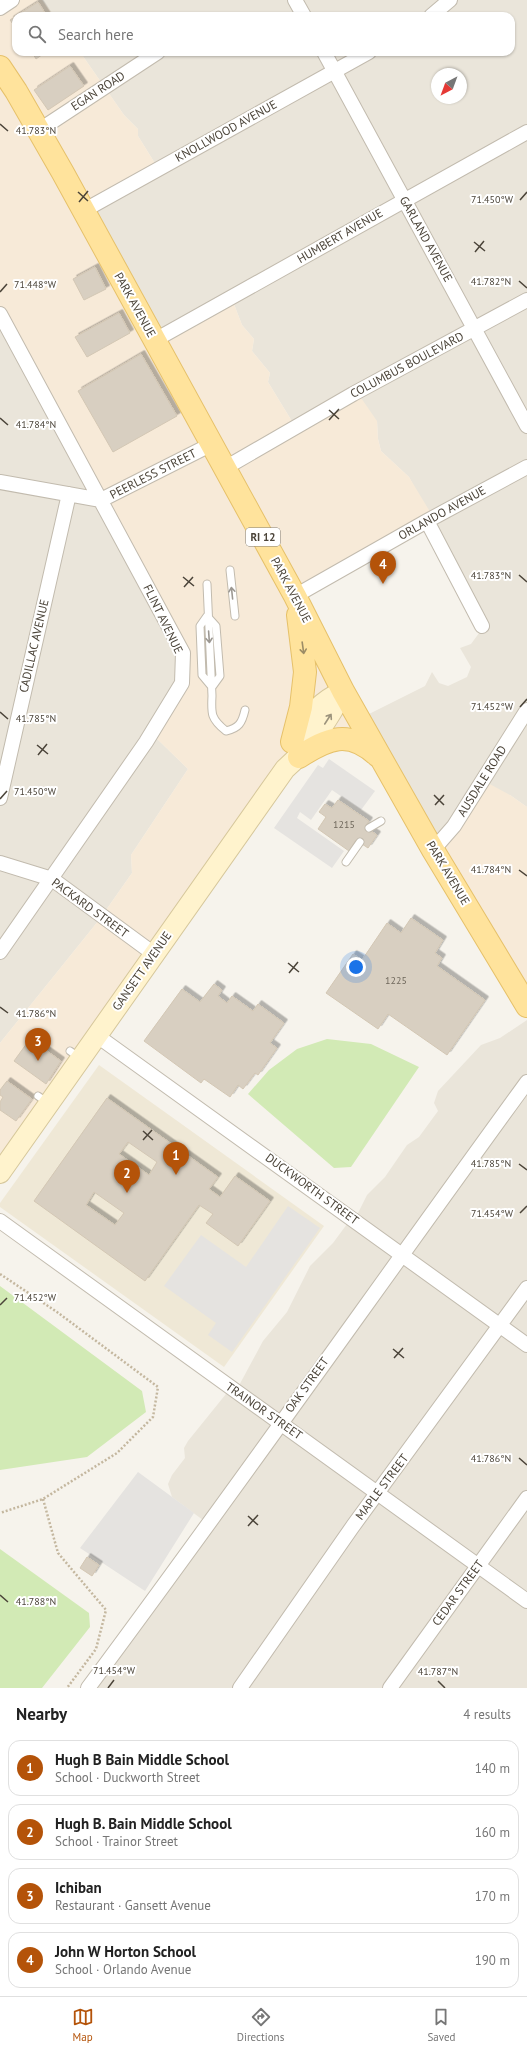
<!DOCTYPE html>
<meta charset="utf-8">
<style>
body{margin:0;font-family:"PT Sans",sans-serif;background:#f6f6f6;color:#222}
.compass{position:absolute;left:431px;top:68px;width:36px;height:36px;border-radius:50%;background:#fff;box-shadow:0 1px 3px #0004;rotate:221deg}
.you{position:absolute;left:356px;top:967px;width:14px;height:14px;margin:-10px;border:3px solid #fff;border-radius:50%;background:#1a73e8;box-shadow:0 0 0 6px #1a73e833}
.badge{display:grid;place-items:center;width:26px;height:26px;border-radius:50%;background:#b45309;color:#fff;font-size:13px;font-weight:700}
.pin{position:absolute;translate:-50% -33px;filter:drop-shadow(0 1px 2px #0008)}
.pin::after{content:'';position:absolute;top:21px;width:14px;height:12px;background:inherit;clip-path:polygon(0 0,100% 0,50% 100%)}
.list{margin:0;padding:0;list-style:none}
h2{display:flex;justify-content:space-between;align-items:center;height:52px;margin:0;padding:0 16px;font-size:17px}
h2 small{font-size:13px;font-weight:400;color:#767676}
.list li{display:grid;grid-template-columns:26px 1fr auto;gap:12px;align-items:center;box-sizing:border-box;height:56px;margin:0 8px 8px;padding:0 8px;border:1px solid #e0e0e0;border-radius:12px}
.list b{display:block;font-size:15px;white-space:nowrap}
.list p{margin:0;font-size:13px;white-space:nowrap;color:#767676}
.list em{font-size:13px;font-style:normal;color:#767676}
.icon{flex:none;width:22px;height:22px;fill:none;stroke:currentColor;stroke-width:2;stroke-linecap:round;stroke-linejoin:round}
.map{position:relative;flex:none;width:527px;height:1688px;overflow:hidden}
.search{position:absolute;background:#fff;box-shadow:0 1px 3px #0004;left:12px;right:12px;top:12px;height:44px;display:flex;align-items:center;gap:10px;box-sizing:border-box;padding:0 14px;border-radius:12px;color:#767676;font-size:15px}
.sheet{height:308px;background:#fff}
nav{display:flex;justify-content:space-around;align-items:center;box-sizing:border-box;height:56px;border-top:1px solid #e0e0e0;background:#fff;font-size:11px;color:#767676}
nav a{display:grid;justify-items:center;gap:2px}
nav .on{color:#b45309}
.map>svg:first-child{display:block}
.residential{fill:#eae5da;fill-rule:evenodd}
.commercial{fill:#f7ead8}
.education{fill:#efe8d6}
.green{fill:#d2eab5}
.parking{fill:#e5e3e0}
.building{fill:#d8cfc1;stroke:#d3c7b4;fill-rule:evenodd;filter:url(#shadow)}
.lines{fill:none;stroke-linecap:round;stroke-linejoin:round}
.lane-casing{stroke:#c2bbae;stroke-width:9}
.street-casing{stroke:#c2bbae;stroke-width:16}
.secondary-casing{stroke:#d6c79b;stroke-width:22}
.primary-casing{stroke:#e6c16a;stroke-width:24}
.path{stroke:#c4b79f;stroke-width:2.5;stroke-dasharray:2 2;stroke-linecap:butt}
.lane{stroke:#fff;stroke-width:7}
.street{stroke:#fff;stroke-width:14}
.secondary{stroke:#fff3cd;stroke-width:20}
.primary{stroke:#ffe39c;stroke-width:22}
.oneway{stroke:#9c9892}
.oneway2{stroke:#9c8c66}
.oneway3{stroke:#9c937c}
.ticks{fill:none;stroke:#4b4439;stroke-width:1.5}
.labels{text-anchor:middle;stroke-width:4;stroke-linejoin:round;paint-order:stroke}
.number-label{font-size:10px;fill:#6e675b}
.shield{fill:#fff;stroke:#817c74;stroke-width:1}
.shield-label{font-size:11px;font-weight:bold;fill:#4b4439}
.street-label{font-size:12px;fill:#4b4439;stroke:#fff}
.ticks-label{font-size:10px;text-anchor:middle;fill:#4b4439;stroke:#fff;stroke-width:4;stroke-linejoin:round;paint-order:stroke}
</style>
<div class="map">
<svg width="527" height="1688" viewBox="0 0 527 1688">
<defs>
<filter id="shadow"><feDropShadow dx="3.5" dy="-3.5" stdDeviation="0" flood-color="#0004"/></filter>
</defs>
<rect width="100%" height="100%" fill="#f6f3ec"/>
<path class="residential" d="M 42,0 L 527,0 L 527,807 L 510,795 L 440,843 L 365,716 L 425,686 L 432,672 L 439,683 L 448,686 L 467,677 L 471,667 L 460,648 L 471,644 L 485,625 L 409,477 L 381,451 L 378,439 L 377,421 L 293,423 L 268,382 L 270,373 L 252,351 L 254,339 L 242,325 L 232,299 L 157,338 L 85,211 L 156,165 L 138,136 L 138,129 L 124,115 L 80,52 L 511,52 L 511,16 L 54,16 ZM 437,74 L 461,74 L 461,98 L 437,98 Z
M 0,318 L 170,623 L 183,670 L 151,733 L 188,769 L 131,855 L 132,873 L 99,920 L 0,1043 Z
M 527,1020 L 527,1688 L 87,1688 L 207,1523 L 172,1497 L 168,1484 L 172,1475 L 185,1458 L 184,1448 L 188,1441 L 230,1389 L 236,1391 L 263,1341 L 287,1312 L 310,1266 L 333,1243 L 350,1220 L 355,1219 L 367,1195 L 385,1177 L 407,1145 L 419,1137 L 438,1111 L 434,1103 L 438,1091 L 481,1045 L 500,1038 Z"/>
<path class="commercial" d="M 0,0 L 42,0 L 54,16 L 16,16 L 16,52 L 80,52 L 124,115 L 138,129 L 138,136 L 156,165 L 89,206 L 157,338 L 232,299 L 242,325 L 254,339 L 252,351 L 270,373 L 268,382 L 293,423 L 357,392 L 377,421 L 378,439 L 381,451 L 409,477 L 432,515 L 295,591 L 365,720 L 339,731 L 302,749 L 0,1173 L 0,1043 L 99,920 L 132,873 L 131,855 L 188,769 L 151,733 L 182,683 L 183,653 L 0,318 Z
M 484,781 L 510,795 L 527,807 L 527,1008 L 440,843 Z"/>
<path class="education" d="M 99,1065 L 324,1226 L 224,1367 L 0,1207 L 0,1203 Z"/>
<path class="green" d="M 327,1039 L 371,1044 L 419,1067 L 351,1167 L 334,1168 L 248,1094 L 269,1070 L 297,1049 Z
M 0,1286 L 142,1391 L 146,1412 L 87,1457 L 0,1470 Z
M 0,1549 L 89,1613 L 90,1627 L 42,1688 L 0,1688 Z"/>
<path class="parking" d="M 329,759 L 375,791 L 361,810 L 332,790 L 311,820 L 300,812 L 297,818 L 344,851 L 332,868 L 274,828 L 318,765 L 323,768 Z
M 288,1206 L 320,1228 L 232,1352 L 208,1335 L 216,1323 L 164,1286 L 201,1235 L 246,1267 Z
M 138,1472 L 194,1513 L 145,1591 L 80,1548 Z"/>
<path class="building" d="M 38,2 L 47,16 L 16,16 Z
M 16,16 L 16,28 L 10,20 Z
M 32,52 L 46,52 L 36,59 Z
M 70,66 L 84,86 L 48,110 L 34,90 Z
M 95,267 L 106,289 L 84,300 L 73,279 Z
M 119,313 L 130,333 L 87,357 L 75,337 Z
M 141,354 L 177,416 L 113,452 L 78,391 Z
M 338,800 L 369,821 L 365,827 L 377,835 L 368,848 L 356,840 L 349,851 L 318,829 L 326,817 L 319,812 L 325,804 L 332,808 Z
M 411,918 L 443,940 L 435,953 L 442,958 L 437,966 L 485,1000 L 447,1055 L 388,1014 L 378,1029 L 326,993 L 353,954 L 362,960 L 387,923 L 401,933 Z
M 214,984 L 222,990 L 218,996 L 227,1003 L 232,996 L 253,1011 L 258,1004 L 284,1023 L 270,1043 L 277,1048 L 258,1075 L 255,1073 L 243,1089 L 238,1085 L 230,1097 L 204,1079 L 201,1083 L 144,1041 L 182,989 L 200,1002 Z
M 30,1039 L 61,1061 L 46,1084 L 14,1061 Z
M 7,1081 L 32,1099 L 16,1121 L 0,1110 L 0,1102 L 3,1097 L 0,1095 L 0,1090 Z
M 107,1098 L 218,1177 L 209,1189 L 220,1197 L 235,1176 L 270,1201 L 238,1246 L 206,1223 L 213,1214 L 199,1205 L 145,1281 L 34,1201 ZM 128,1142 L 157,1162 L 149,1175 L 119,1154 ZM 94,1192 L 124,1213 L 115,1225 L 86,1205 Z
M 87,1557 L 99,1565 L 92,1576 L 80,1568 Z"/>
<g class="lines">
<defs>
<path id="lane" d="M 230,570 L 235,616
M 207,584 L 212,696 C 211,714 211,719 226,731 C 239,728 242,723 245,710
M 207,616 L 216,626 L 220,676 L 212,687 L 202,675 L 200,626 Z
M 369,828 L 381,821
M 346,862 L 360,842
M 70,1051 L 80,1058
M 38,1096 L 48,1103"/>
<path id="street" d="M 295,0 L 304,16
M 0,8 L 12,0
M 431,16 L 450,0
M 324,52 L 527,426
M 38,131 L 158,52
M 83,211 L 369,52
M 0,314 L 170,629 L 183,653 L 182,683 L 146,742 L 0,952
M 155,340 L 527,132
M 225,468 L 353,394 L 527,300
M 0,482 L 101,500 L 212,444
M 427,521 L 482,626
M 295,596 L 427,521 L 527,467
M 0,798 L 69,494
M 433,850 L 454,826 L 527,710
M 0,863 L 52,879 L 154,954
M 96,1035 L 527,1345
M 0,1221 C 175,1348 351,1474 527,1601
M 88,1688 C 237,1488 380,1284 527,1082
M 240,1688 L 353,1526 L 527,1288
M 390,1688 L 527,1498"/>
<path id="secondary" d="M 295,737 C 307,716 321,701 343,691
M 0,1173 L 285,769 C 309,748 328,721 343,691"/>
<path id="primary" d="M 0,67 L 16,91 L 63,173 L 295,596 L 343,691 L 433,850 L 527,1006
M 292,742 L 301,707 L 305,672 L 298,615
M 299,757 C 328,738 349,729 378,756"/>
</defs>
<use href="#lane" class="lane-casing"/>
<use href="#street" class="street-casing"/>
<use href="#secondary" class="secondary-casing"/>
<use href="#primary" class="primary-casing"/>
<path class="path" d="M 0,1274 L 57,1312 L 158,1387 L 153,1417 L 117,1453 L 43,1499 L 0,1513
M 43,1499 L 58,1553 L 106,1610 L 96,1649 L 67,1688"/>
<use href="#lane" class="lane"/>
<use href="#street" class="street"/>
<use href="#secondary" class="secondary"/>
<use href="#primary" class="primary"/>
</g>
<defs><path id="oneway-shaft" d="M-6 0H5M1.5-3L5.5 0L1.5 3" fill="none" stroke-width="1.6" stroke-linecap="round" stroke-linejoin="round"/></defs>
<g class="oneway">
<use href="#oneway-shaft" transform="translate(232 593) rotate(-96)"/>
<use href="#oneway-shaft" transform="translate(209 637) rotate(86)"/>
</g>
<use class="oneway2" href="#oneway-shaft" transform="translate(303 648) rotate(82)"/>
<use class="oneway3" href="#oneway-shaft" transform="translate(328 719) rotate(-57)"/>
<path class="ticks" d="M 0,124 L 8,131M 78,192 L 88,201M 520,200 L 527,192M 79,202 L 88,191M 474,242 L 485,251M 475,252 L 484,241M 519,281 L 527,288M 0,292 L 7,284M 329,410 L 339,419M 0,418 L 8,425M 329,420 L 339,409M 519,575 L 527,582M 183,577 L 194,586M 184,587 L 193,577M 520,707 L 527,699M 0,712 L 8,719M 37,745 L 48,754M 38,755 L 47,744M 434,795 L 444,805M 0,799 L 7,791M 435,805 L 444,795M 519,870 L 527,876M 288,963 L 299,972M 289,973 L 298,962M 0,1007 L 8,1013M 143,1131 L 153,1140M 143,1140 L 152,1130M 519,1164 L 527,1170M 520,1213 L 527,1206M 0,1305 L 7,1298M 393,1349 L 404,1358M 394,1358 L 403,1348M 519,1458 L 527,1465M 248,1516 L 258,1525M 248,1526 L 258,1515M 0,1595 L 8,1602M 438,1681 L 445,1688M 108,1688 L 114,1680"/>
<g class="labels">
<g class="number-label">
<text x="344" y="828">1215</text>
<text x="396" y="984">1225</text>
</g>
<rect class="shield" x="246" y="528" width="34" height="18" rx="3"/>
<g class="shield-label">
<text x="263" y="541">RI 12</text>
</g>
<g class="street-label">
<text transform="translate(98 91) rotate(-33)" y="4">EGAN ROAD</text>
<text transform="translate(226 131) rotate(-29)" y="4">KNOLLWOOD AVENUE</text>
<text transform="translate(340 236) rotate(-30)" y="4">HUMBERT AVENUE</text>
<text transform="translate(426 239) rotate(61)" y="4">GARLAND AVENUE</text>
<text transform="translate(135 305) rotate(61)" y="4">PARK AVENUE</text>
<text transform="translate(407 365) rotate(-28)" y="4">COLUMBUS BOULEVARD</text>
<text transform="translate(153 474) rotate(-27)" y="4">PEERLESS STREET</text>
<text transform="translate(442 513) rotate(-29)" y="4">ORLANDO AVENUE</text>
<text transform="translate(291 590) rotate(62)" y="4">PARK AVENUE</text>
<text transform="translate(163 619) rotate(64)" y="4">FLINT AVENUE</text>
<text transform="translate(34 646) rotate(-77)" y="4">CADILLAC AVENUE</text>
<text transform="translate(482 781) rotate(-58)" y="4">AUSDALE ROAD</text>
<text transform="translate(448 873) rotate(59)" y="4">PARK AVENUE</text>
<text transform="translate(90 908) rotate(36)" y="4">PACKARD STREET</text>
<text transform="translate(142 971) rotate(-55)" y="4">GANSETT AVENUE</text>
<text transform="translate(312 1189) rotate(36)" y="4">DUCKWORTH STREET</text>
<text transform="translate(307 1385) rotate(-54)" y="4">OAK STREET</text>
<text transform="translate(264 1411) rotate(35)" y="4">TRAINOR STREET</text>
<text transform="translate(382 1487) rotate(-53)" y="4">MAPLE STREET</text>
<text transform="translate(458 1593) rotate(-54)" y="4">CEDAR STREET</text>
</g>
</g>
<g class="ticks-label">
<text x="36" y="134">41.783°N</text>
<text x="492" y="203">71.450°W</text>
<text x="491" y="285">41.782°N</text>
<text x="35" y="288">71.448°W</text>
<text x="36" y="428">41.784°N</text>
<text x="491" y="579">41.783°N</text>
<text x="492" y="710">71.452°W</text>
<text x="36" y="722">41.785°N</text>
<text x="35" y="795">71.450°W</text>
<text x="491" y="873">41.784°N</text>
<text x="36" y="1017">41.786°N</text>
<text x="491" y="1167">41.785°N</text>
<text x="492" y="1217">71.454°W</text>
<text x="35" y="1301">71.452°W</text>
<text x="491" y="1462">41.786°N</text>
<text x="36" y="1605">41.788°N</text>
<text x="114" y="1674">71.454°W</text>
<text x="438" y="1675">41.787°N</text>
</g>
</svg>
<svg class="compass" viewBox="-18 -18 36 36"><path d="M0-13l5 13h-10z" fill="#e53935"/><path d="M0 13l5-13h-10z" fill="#767676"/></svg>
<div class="you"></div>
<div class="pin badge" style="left:176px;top:1175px">1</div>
<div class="pin badge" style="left:127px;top:1193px">2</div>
<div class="pin badge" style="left:38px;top:1061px">3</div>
<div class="pin badge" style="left:383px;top:584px">4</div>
<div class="search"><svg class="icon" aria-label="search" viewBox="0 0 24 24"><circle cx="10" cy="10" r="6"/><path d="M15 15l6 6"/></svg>Search here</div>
</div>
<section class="sheet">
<h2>Nearby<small>4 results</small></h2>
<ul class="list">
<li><span class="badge">1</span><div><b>Hugh B Bain Middle School</b><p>School · Duckworth Street</p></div><em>140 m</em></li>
<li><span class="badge">2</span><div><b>Hugh B. Bain Middle School</b><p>School · Trainor Street</p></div><em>160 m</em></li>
<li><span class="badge">3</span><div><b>Ichiban</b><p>Restaurant · Gansett Avenue</p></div><em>170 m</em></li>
<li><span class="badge">4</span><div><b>John W Horton School</b><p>School · Orlando Avenue</p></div><em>190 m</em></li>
</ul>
</section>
<nav>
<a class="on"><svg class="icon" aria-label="map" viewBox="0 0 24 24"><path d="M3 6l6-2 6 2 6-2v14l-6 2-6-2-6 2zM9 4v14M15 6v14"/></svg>Map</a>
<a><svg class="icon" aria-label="directions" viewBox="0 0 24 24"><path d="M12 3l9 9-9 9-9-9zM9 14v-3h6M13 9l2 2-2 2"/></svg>Directions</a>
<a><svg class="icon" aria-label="saved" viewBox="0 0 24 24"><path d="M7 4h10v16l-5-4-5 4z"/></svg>Saved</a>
</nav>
